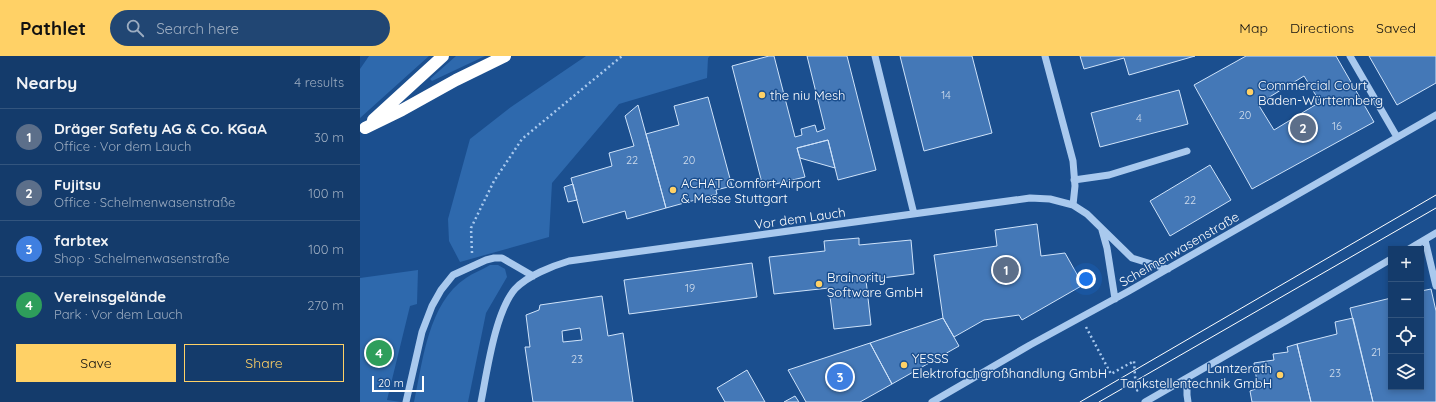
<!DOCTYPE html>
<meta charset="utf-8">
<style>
body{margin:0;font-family:Quicksand,sans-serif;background:#214673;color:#f1f3f6}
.controls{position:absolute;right:12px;bottom:12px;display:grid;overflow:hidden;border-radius:0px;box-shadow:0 2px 6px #0003}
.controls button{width:36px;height:36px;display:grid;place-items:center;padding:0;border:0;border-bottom:1px solid #33557e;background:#143b6b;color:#f1f3f6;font:20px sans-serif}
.scale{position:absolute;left:12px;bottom:10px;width:52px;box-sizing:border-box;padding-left:4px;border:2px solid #fff;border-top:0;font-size:11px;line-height:14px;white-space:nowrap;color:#fff;-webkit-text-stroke:3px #1b4f8f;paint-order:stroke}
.you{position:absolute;left:726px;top:223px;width:14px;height:14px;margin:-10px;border:3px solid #fff;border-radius:50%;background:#1a73e8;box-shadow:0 0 0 6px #1a73e833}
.badge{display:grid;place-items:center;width:26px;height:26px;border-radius:50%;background:#ffd166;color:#fff;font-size:13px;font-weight:700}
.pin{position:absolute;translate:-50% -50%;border:2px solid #fff;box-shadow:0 1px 4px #0006}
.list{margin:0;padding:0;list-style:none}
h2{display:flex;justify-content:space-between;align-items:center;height:52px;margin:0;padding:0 16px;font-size:17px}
h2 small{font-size:13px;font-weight:400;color:#9dadc1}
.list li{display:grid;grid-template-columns:26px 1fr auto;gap:12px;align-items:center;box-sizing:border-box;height:56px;padding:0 16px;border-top:1px solid #33557e}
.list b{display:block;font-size:15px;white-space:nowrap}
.list p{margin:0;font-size:13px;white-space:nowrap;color:#9dadc1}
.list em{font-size:13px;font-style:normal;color:#9dadc1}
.actions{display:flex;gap:8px;padding:12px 16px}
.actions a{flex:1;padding:9px 0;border:1px solid #ffd166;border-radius:0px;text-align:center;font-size:14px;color:#ffd166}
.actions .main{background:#ffd166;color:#111}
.icon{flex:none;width:22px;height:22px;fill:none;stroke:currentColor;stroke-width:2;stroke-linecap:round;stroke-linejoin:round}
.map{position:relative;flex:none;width:1076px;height:346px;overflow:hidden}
header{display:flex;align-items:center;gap:24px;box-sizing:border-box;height:56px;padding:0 20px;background:#ffd166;color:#111}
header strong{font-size:19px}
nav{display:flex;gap:22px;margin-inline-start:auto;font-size:14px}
.search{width:280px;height:36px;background:#214673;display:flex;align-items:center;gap:10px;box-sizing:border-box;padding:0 14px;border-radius:22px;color:#9dadc1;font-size:15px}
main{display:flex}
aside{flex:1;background:#143b6b}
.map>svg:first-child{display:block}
.green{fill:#2e69ad}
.building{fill:#4478b7;stroke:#cfe3fa;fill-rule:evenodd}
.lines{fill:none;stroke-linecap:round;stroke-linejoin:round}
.path{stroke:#a9c9ee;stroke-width:2.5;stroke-dasharray:2 3;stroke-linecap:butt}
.minor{stroke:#a9c9ee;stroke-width:7}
.highway{stroke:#fff;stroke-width:12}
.tram{stroke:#fff;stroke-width:1}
.poi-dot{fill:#ffd166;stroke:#1b4f8f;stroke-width:1.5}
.labels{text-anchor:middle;stroke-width:3;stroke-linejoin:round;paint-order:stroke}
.number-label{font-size:11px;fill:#d0dded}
.poi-label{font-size:13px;fill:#fff;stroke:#1b4f8f;text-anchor:start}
.street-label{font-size:13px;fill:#fff;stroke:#1b4f8f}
</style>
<header>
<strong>Pathlet</strong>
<div class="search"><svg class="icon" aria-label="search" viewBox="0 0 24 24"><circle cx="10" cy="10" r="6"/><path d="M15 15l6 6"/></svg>Search here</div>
<nav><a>Map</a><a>Directions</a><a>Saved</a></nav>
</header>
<main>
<aside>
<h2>Nearby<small>4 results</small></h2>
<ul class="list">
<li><span class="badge" style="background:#5c6f8a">1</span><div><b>Dräger Safety AG &amp; Co. KGaA</b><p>Office · Vor dem Lauch</p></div><em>30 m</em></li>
<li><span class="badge" style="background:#5c6f8a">2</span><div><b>Fujitsu</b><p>Office · Schelmenwasenstraße</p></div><em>100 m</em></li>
<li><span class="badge" style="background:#3f7fe0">3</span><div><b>farbtex</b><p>Shop · Schelmenwasenstraße</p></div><em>100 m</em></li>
<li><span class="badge" style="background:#2e9e5b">4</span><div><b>Vereinsgelände</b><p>Park · Vor dem Lauch</p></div><em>270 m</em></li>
</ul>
<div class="actions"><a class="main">Save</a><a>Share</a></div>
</aside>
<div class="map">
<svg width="1076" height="346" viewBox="0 0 1076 346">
<rect width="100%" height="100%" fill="#1b4f8f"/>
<path class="green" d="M 9,0 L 69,0 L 0,62 L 0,13 Z
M 96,0 L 125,0 L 72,25 L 70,23 Z
M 226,0 L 350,0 L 348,2 L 347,22 L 259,48 L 192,127 L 189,181 L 100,206 L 89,185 L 88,163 L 110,83 L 151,51 Z
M 130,209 L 138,209 L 145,213 L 147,221 L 126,257 L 108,346 L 54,346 C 63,305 68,247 106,222 C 113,217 122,214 130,209 Z
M 58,214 L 57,248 L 50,250 L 27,344 L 41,346 L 0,346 L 0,222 Z"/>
<path class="building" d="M 409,0 L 414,0 L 435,81 L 442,79 L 441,73 L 455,69 L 457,76 L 465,73 L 447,0 L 487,0 L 516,114 L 478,124 L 468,84 L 437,92 L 445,121 L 403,131 L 372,10 Z
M 540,0 L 612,0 L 632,77 L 564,95 Z
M 720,0 L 835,0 L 769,19 L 764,2 L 724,13 Z
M 886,0 L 976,0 L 1014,66 L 892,133 L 834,29 ZM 944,20 L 960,46 L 914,74 L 898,48 Z
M 1009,0 L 1076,0 L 1076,27 L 1037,49 Z
M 819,34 L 828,68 L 740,91 L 731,57 Z
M 348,41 L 372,130 L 356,134 L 357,138 L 306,152 L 286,78 L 319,69 L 314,50 Z
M 278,49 L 306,152 L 267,163 L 265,155 L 223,167 L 211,122 L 252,110 L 249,97 L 274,90 L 265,60 Z
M 468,84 L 475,112 L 440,102 L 437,92 Z
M 850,109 L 871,144 L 810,180 L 790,145 Z
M 213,128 L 217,144 L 208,146 L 204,131 Z
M 677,168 L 681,200 L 705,197 L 723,229 L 662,264 L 659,259 L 624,264 L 594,281 L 583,262 L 574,199 L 637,190 L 635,174 Z
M 499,182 L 499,189 L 551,184 L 554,218 L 506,224 L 511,269 L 474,273 L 469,232 L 414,238 L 409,201 L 465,195 L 464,185 Z
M 392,207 L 397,241 L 269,258 L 264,224 Z
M 1071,233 L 1076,255 L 1076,346 L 1013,346 L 990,252 L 1031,242 L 1031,331 L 1061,331 L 1061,235 Z
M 242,240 L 248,280 L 263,277 L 273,346 L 173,346 L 165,291 L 170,291 L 166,259 L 179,254 L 180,249 ZM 220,272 L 222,284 L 203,286 L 202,275 Z
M 583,262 L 599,290 L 532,328 L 510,287 Z
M 993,262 L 1013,346 L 951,346 L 937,288 L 977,278 L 975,266 Z
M 510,287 L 532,328 L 500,346 L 446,346 L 428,314 Z
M 937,288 L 951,346 L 892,346 L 890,335 L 898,332 L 894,307 L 914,304 L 913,298 L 928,296 L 927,291 Z
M 387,314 L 405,346 L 365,346 L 357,332 Z
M 435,340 L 439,346 L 424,346 Z"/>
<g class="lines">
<path class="path" d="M 112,197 L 111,172 L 134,125 L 162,83 L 262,0
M 726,271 L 751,318 L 774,305 L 776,335 L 786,329 L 787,332"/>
<path class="minor" d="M 515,0 L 554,158
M 685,0 L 713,105 L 715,130 L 713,149
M 990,0 L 1037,81
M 714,124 L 749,119 L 827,95
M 742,174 L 747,192 L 755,243
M 1065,184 L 1076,230
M 1049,193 L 1076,177
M 827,322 L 827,339 L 828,346
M 46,346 L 62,276 L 72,250 L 81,234 L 93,219 L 126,204 L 134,202 L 142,202 L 173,220
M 121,346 C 127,316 135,256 155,233 C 167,220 192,210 209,205 L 670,142 L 690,143 L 713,149 L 727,158 L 772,202 L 808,213
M 572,346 L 670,289 L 769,235 L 1076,59
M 785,346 L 926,265 L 1031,203"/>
<path class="highway" d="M 13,64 L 83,0
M 5,72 L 42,54 L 96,24 L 145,0"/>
<path class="tram" d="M 720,346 L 1076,139
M 739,346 L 1076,152"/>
</g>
<g class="poi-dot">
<circle cx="890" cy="36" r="4"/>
<circle cx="402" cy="39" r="4"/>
<circle cx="313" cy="134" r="4"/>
<circle cx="459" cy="228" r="4"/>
<circle cx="544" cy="309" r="4"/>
<circle cx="920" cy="319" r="4"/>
</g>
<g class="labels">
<g class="number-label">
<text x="586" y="43">14</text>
<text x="885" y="63">20</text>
<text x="779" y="66">4</text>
<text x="977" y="74">16</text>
<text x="272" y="108">22</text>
<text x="329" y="108">20</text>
<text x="830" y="148">22</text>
<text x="330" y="236">19</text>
<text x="1016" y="300">21</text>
<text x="217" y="307">23</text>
<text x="975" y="321">23</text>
</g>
<g class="poi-label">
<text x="898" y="34">Commercial Court<tspan x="898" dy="15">Baden-Württemberg</tspan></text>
<text x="410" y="44">the niu Mesh</text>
<text x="321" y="132">ACHAT Comfort Airport<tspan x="321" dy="15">&amp; Messe Stuttgart</tspan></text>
<text x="467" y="226">Brainority<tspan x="467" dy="15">Software GmbH</tspan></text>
<text x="552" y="307">YESSS<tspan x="552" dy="15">Elektrofachgroßhandlung GmbH</tspan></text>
<text x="912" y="317" text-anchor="end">Lantzerath<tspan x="912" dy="15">Tankstellentechnik GmbH</tspan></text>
</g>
<g class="street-label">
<text transform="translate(440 162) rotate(-8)" y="5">Vor dem Lauch</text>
<text transform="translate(819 193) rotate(-30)" y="5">Schelmenwasenstraße</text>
</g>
</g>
</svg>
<div class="controls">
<button>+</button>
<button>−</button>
<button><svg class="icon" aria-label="locate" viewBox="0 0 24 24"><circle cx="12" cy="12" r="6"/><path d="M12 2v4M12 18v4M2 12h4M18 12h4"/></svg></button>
<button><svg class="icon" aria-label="layers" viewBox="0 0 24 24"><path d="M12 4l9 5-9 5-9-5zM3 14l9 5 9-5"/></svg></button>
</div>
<div class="scale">20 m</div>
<div class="you"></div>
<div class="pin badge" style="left:646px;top:214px;background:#5c6f8a">1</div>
<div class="pin badge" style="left:943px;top:72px;background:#5c6f8a">2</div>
<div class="pin badge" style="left:480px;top:321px;background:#3f7fe0">3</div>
<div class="pin badge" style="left:19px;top:297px;background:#2e9e5b">4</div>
</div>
</main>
